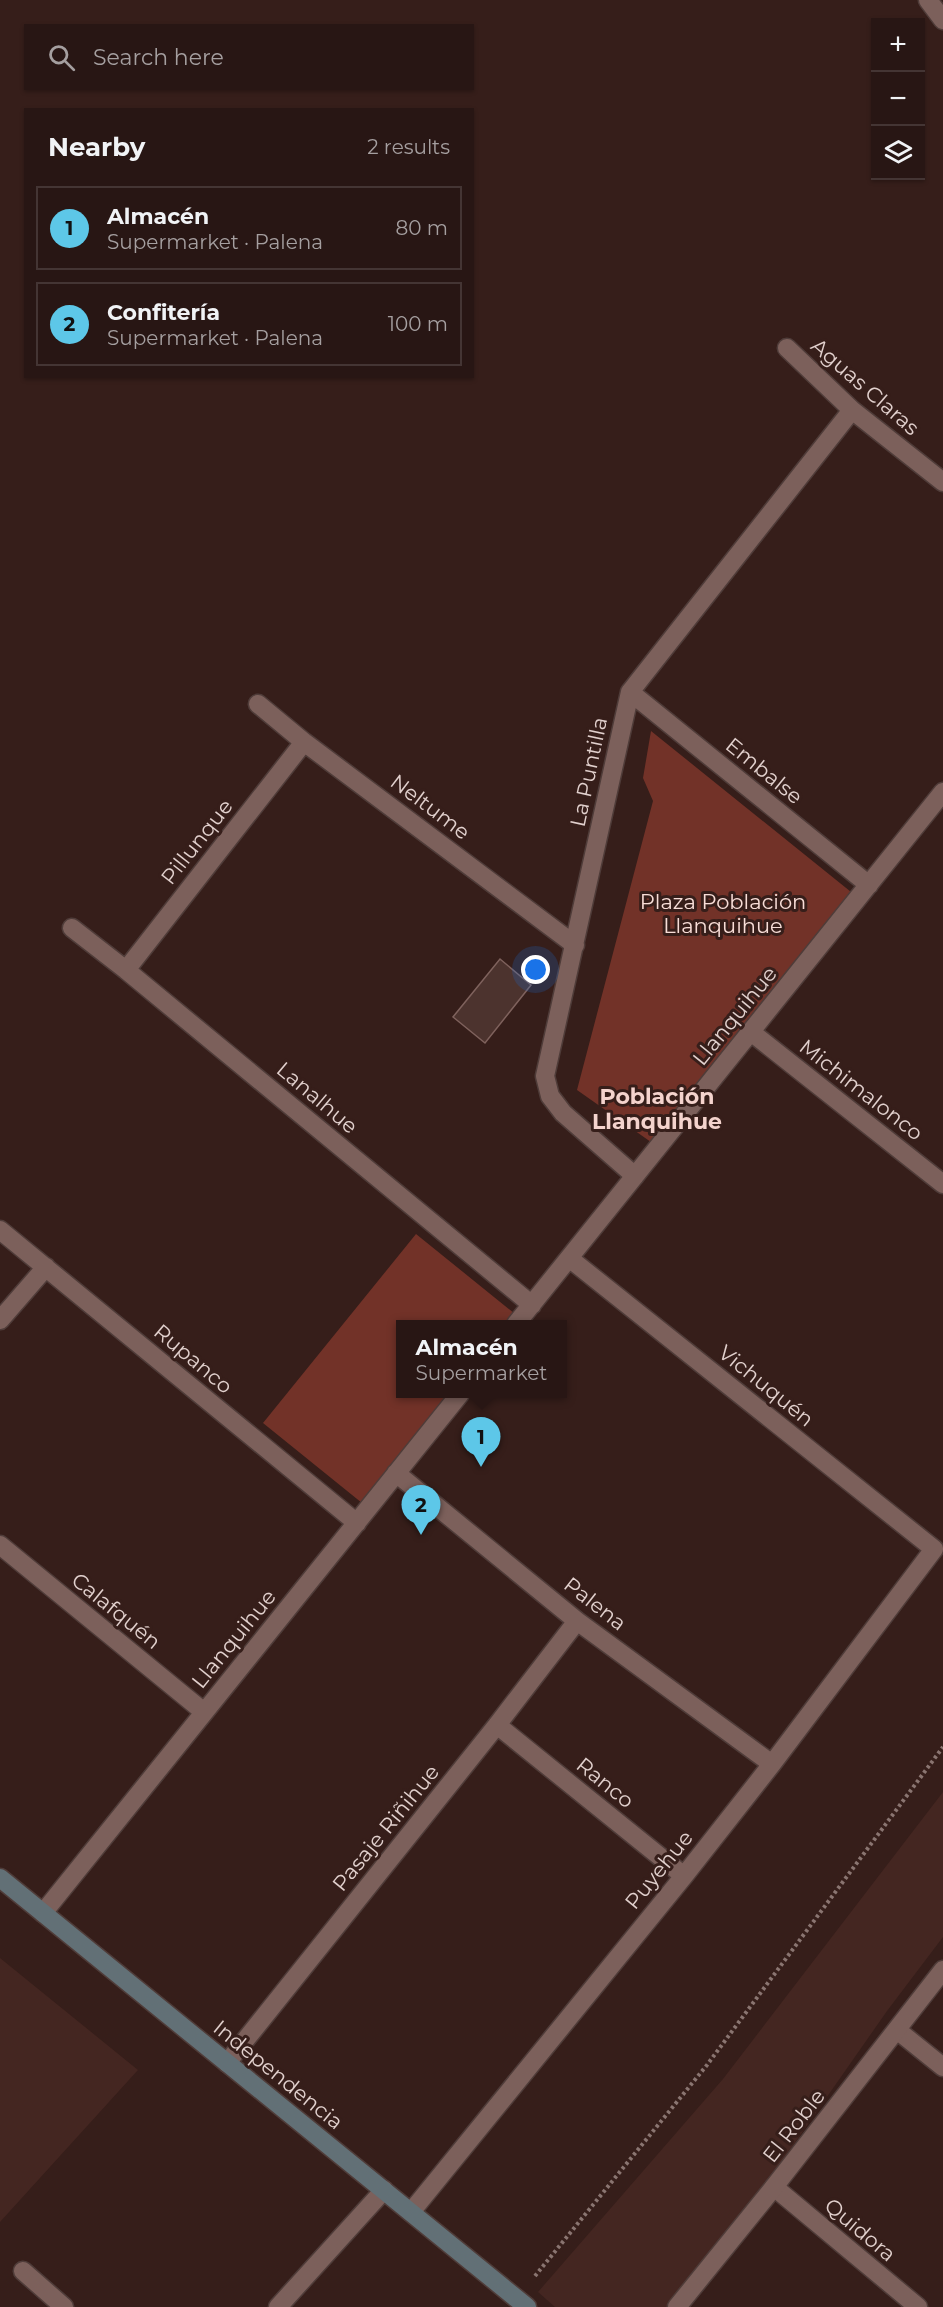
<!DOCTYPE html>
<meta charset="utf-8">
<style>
body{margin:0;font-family:Montserrat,sans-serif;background:#342322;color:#f1f3f6}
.controls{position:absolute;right:18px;top:18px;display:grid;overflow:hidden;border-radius:0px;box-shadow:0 2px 4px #0004}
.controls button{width:54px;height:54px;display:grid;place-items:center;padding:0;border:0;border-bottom:2px solid #443534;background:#281614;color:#f1f3f6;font:30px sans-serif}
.you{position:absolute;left:536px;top:970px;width:21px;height:21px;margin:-15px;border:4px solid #fff;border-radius:50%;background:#1a73e8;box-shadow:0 0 0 9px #1a73e833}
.badge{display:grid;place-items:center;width:39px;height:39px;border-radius:50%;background:#5dc7e8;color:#111;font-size:20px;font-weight:700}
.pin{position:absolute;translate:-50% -50px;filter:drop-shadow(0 2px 3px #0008)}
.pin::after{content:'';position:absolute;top:32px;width:21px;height:18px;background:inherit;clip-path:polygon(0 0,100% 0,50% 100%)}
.popup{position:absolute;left:396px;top:1320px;width:171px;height:78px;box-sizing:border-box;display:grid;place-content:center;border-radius:0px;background:#281614;filter:drop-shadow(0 2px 4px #0005);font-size:20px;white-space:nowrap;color:#a59fa0}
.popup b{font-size:22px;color:#f1f3f6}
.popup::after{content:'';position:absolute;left:50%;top:100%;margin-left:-12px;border:12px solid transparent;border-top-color:#281614}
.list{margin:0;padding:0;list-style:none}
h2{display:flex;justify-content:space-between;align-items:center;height:78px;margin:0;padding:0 24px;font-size:26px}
h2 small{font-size:20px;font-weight:400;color:#a59fa0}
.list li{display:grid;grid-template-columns:39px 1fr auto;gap:18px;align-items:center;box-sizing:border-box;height:84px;margin:0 12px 12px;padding:0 12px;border:2px solid #443534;border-radius:0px}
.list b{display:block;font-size:22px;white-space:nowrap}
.list p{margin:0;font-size:20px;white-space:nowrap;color:#a59fa0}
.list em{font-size:20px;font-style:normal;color:#a59fa0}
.icon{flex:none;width:33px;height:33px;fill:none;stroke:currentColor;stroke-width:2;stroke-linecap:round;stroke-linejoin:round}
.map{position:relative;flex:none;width:943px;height:2307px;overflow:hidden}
.search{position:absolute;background:#281614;box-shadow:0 2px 4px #0004;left:24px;top:24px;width:450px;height:66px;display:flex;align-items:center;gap:15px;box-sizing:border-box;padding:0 21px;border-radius:0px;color:#a59fa0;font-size:22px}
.panel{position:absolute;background:#281614;box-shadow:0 2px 4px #0004;left:24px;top:108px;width:450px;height:270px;border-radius:0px}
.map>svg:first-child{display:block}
.built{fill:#442621}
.green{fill:#723228}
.building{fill:#4c332e;stroke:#7f625d;stroke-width:1.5}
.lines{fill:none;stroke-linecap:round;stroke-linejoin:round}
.minor-casing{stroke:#4f3c39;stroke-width:21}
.tertiary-casing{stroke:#4f3c39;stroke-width:21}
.secondary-casing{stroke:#4f3c39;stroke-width:21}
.path{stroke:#8a7571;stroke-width:4;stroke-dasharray:3 3;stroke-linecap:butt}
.minor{stroke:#7c605b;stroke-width:18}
.tertiary{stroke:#7c605b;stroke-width:18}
.secondary{stroke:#627076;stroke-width:18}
.labels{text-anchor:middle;stroke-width:6;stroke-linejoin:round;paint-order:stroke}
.street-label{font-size:21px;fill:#e2d1ce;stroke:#361e1a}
.park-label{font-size:21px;fill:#f8ddd7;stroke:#361e1a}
.neighbourhood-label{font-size:22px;font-weight:bold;fill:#f4d3cd;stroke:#361e1a}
</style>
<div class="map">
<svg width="943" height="2307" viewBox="0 0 943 2307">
<rect width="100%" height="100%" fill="#361e1a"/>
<path class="built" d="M 943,1792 L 943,1937 L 887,2011 L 771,2177 L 667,2307 L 555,2307 L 538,2292 L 723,2079 Z
M 0,1958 L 138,2070 L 0,2222 Z"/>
<path class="green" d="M 651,731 L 861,900 L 658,1147 L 577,1090 L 653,801 L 643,778 Z
M 416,1234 L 515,1314 L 507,1324 L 400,1324 L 400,1394 L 451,1394 L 362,1503 L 263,1423 Z"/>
<path class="building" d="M 500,959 L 531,985 L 485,1043 L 453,1017 Z"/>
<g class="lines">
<defs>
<path id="minor" d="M 928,0 L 943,20
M 787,348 L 852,410 L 943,482
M 630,692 L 869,885
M 258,704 L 304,742 L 575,945
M 72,928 L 126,970 L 532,1305
M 126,970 L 304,742
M 751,1032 L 943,1184
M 635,1176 L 563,1113 L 550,1096 L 545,1076 L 630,692 L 852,410
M 0,1230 L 357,1523
M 0,1320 L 46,1267
M 516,1324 L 943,792
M 396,1473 L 577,1621 L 772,1764
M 0,1545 L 204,1712
M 497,1725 L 684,1876
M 43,1913 L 460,1394
M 897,2030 L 943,2067
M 227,2063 L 497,1725 L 577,1621
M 774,2187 L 918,2307
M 411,2212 L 684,1876 L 772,1764 L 934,1549 L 569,1258
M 23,2271 L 64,2307
M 278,2307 L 384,2190"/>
<path id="tertiary" d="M 677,2307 L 774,2187 L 943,1970"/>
<path id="secondary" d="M 0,1878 L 527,2307"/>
</defs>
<use href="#minor" class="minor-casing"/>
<use href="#tertiary" class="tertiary-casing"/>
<use href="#secondary" class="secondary-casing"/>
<path class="path" d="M 535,2276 L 707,2065 L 943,1747"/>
<use href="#minor" class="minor"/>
<use href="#tertiary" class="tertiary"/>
<use href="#secondary" class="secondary"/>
</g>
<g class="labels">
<g class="street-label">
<text transform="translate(865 387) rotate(41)" y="7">Aguas Claras</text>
<text transform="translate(764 771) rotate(39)" y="7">Embalse</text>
<text transform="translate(589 772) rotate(-78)" y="7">La Puntilla</text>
<text transform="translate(430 807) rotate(37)" y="7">Neltume</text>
<text transform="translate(197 842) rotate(-52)" y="7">Pillunque</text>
<text transform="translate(735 1016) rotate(-51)" y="7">Llanquihue</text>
<text transform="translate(861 1090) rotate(38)" y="7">Michimalonco</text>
<text transform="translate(317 1098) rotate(40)" y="7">Lanalhue</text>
<text transform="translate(193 1359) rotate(40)" y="7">Rupanco</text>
<text transform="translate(766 1386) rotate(39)" y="7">Vichuquén</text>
<text transform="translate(595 1604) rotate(38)" y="7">Palena</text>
<text transform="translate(116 1611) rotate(39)" y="7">Calafquén</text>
<text transform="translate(234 1639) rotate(-51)" y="7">Llanquihue</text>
<text transform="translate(605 1783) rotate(39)" y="7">Ranco</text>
<text transform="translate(386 1828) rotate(-51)" y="7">Pasaje Riñihue</text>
<text transform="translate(659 1870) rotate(-51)" y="7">Puyehue</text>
<text transform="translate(278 2075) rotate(39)" y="7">Independencia</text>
<text transform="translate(794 2126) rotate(-52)" y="7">El Roble</text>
<text transform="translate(860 2230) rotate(40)" y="7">Quidora</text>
</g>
<g class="park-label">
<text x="723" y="909">Plaza Población<tspan x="723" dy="24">Llanquihue</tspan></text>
</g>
<g class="neighbourhood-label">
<text x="657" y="1104">Población<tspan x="657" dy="25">Llanquihue</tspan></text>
</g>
</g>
</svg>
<div class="controls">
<button>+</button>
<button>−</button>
<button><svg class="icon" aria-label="layers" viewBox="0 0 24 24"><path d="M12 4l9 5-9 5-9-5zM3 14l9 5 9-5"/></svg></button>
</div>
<div class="you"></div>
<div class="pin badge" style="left:481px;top:1467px">1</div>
<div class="popup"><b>Almacén</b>Supermarket</div>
<div class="pin badge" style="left:421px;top:1535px">2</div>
<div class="search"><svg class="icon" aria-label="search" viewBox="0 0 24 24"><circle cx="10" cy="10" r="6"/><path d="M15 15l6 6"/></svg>Search here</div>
<section class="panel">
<h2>Nearby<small>2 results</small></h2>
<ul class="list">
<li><span class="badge">1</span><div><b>Almacén</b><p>Supermarket · Palena</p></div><em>80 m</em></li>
<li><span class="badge">2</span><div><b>Confitería</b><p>Supermarket · Palena</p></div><em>100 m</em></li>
</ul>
</section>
</div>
